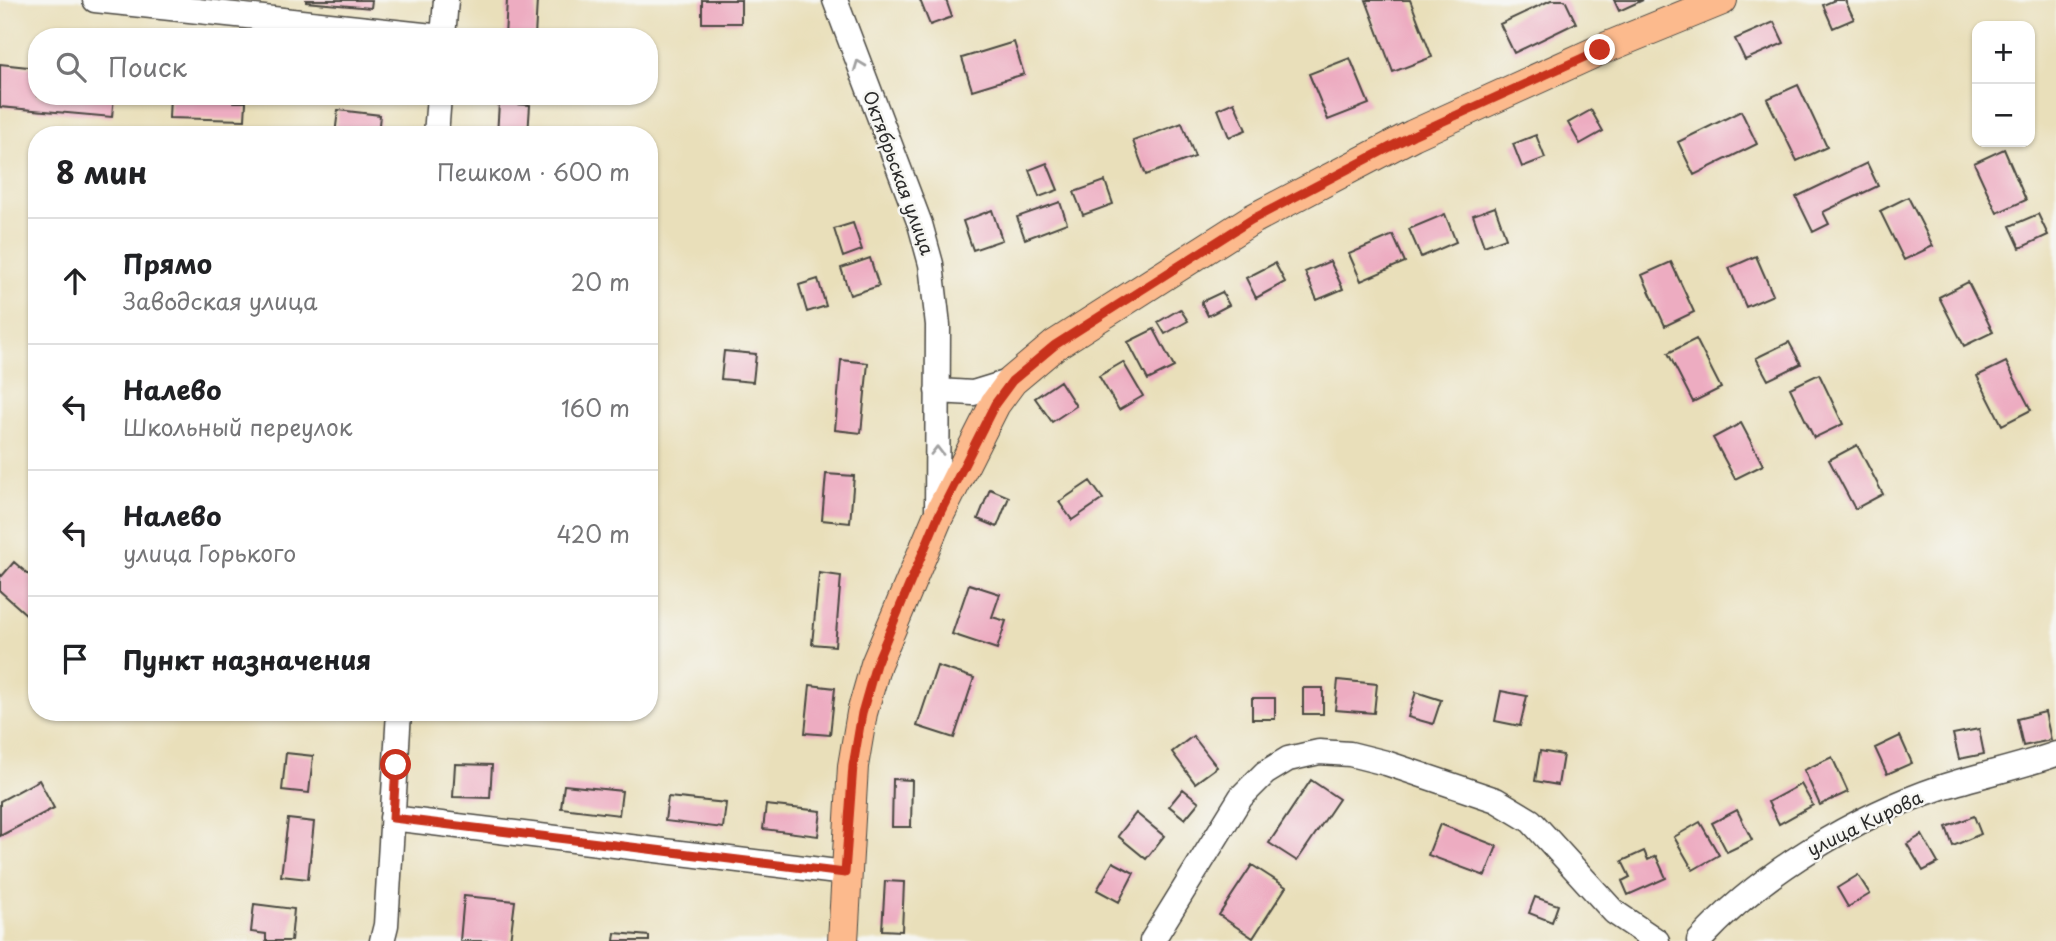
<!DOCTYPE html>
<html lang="ru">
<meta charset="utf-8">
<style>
body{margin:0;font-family:"Playpen Sans",sans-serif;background:#f6f6f6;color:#202124}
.controls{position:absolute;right:21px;top:21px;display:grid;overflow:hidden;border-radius:14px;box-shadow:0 2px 5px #0004}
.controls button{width:63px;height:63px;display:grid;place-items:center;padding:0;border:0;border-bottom:2px solid #e0e0e0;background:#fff;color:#202124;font:35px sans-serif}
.stop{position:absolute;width:21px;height:21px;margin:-16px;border:5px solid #c8321e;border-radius:50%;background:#fff}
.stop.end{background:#c8321e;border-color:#fff;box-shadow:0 2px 7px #0008}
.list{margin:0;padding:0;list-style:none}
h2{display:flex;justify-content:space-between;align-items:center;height:91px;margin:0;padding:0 28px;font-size:30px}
h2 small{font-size:23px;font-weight:400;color:#757577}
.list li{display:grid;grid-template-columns:46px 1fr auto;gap:21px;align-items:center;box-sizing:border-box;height:126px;padding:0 28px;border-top:2px solid #e0e0e0}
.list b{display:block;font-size:26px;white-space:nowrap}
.list p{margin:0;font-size:23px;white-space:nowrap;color:#757577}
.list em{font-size:23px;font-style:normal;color:#757577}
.icon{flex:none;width:38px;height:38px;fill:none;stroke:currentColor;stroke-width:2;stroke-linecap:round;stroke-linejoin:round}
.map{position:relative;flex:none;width:2056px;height:941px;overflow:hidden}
.search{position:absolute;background:#fff;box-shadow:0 2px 5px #0004;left:28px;top:28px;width:630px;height:77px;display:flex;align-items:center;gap:18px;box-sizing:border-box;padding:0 24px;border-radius:28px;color:#757577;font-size:26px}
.panel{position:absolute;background:#fff;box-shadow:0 2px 5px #0004;left:28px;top:126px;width:630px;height:595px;border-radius:28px}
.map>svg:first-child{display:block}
.building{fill:#edacc1}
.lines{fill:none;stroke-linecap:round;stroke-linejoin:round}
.minor-casing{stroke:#484640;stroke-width:27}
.major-casing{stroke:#484640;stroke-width:32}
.minor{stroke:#fff;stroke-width:24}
.major{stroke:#fcba8d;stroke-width:30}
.oneway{stroke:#a0a0a0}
.route{stroke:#c8321e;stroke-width:9}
.labels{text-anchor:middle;stroke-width:5;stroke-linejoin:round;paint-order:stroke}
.street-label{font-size:18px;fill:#2b2b2b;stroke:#f6f6f2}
</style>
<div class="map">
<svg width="2056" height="941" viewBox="0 0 2056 941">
<rect width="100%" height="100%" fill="#f6f6f2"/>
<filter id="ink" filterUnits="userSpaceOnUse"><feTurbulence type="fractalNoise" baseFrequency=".0143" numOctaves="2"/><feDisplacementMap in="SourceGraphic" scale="14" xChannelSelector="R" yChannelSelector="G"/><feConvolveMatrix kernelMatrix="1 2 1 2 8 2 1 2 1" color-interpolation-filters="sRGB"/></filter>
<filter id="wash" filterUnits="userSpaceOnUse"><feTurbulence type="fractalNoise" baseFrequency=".00686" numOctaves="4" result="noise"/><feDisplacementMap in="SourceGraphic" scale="28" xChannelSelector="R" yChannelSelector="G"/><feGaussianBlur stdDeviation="1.57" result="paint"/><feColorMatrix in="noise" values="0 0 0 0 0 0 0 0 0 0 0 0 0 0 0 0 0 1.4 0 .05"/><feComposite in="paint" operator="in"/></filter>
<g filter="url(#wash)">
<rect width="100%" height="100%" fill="#e9dfba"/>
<g id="blocks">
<path class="building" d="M 306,0 L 372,0 L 371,8 L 306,2 Z
M 507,0 L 537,0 L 535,37 L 505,37 Z
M 702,0 L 741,0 L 741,23 L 702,23 Z
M 920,0 L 946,0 L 952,17 L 930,25 Z
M 1366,0 L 1410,0 L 1432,57 L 1393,72 Z
M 1551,0 L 1565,0 L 1576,23 L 1514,53 L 1500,24 Z
M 1614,0 L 1643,0 L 1619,11 Z
M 1835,0 L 1845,0 L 1854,19 L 1833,28 L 1823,5 Z
M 1774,22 L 1784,43 L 1745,60 L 1735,39 Z
M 1014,42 L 1024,74 L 972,90 L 962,58 Z
M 1350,58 L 1369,104 L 1328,120 L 1309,74 Z
M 0,64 L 37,68 L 37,96 L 114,96 L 112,117 L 0,107 Z
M 1798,85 L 1827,147 L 1797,161 L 1767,99 Z
M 170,96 L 234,96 L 234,102 L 246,102 L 245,120 L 169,118 Z
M 1234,102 L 1246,130 L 1229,137 L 1218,109 Z
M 499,103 L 530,105 L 528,135 L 497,135 Z
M 338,110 L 380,115 L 378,135 L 335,135 Z
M 1591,110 L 1603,131 L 1580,144 L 1568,123 Z
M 1741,111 L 1757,144 L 1694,175 L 1678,142 Z
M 1182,123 L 1195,157 L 1146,175 L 1133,141 Z
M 1536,135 L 1545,158 L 1522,167 L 1513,144 Z
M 2004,149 L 2026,200 L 1997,213 L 1974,163 Z
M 1047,163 L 1058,190 L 1039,197 L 1029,170 Z
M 1867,163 L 1878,186 L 1823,212 L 1829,224 L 1813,232 L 1796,197 Z
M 1105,181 L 1113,204 L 1083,215 L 1074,192 Z
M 1908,197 L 1933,246 L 1904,260 L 1880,211 Z
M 1060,202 L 1067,223 L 1025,239 L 1017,217 Z
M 1495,207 L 1506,238 L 1484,246 L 1473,215 Z
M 992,210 L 1002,240 L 973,250 L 963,221 Z
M 1445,214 L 1456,242 L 1421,257 L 1409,229 Z
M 2038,214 L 2048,235 L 2020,248 L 2010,226 Z
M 853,223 L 862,250 L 843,257 L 834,229 Z
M 1393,235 L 1405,262 L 1361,281 L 1349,254 Z
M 1756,256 L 1773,295 L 1746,307 L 1729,268 Z
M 870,258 L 879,286 L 850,295 L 841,268 Z
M 1330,261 L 1343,289 L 1317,300 L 1305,272 Z
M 1671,262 L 1694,312 L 1665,326 L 1642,275 Z
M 1275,263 L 1285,282 L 1256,298 L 1246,278 Z
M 818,279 L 826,306 L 807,312 L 799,285 Z
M 1968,282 L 1993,332 L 1964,346 L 1939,297 Z
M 1222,292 L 1229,305 L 1208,316 L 1201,302 Z
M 1180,309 L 1188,321 L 1165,334 L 1158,322 Z
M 1154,329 L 1174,367 L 1148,380 L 1128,342 Z
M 1696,339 L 1721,388 L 1693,402 L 1668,353 Z
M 1789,342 L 1801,364 L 1768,380 L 1756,358 Z
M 724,351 L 756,354 L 753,382 L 721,379 Z
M 841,360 L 868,363 L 861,433 L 835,430 Z
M 1123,362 L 1143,396 L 1119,410 L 1099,376 Z
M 2006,362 L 2031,410 L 2002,425 L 1977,376 Z
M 1819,374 L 1843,424 L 1814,438 L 1790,388 Z
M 1060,381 L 1076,406 L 1052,422 L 1035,398 Z
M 1741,423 L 1763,465 L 1735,479 L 1713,438 Z
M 1857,445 L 1883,494 L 1855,509 L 1829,460 Z
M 826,474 L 854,476 L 850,523 L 822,520 Z
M 1090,481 L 1103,499 L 1072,520 L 1059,502 Z
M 990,489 L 1009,497 L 997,527 L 978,519 Z
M 14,562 L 37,582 L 37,624 L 0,591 L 0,574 L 2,576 Z
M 819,573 L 841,576 L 835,646 L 812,644 Z
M 969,584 L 1000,594 L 992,617 L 1006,621 L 997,649 L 952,634 Z
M 937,666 L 974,678 L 954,738 L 917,726 Z
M 1338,680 L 1377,684 L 1374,713 L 1335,710 Z
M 810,685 L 835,688 L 830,735 L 805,733 Z
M 1303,688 L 1323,688 L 1323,714 L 1303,714 Z
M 1501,691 L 1527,696 L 1520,726 L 1495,721 Z
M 1416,692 L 1441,700 L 1433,724 L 1408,717 Z
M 1252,698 L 1275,698 L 1275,719 L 1252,719 Z
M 278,712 L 316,712 L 315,721 L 277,716 Z
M 2045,712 L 2051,740 L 2023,746 L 2017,719 Z
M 1979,729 L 1984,754 L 1959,759 L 1953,734 Z
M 1193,736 L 1217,767 L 1195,783 L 1172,752 Z
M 1900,736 L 1912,763 L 1887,774 L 1875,748 Z
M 1540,751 L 1563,755 L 1558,785 L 1535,781 Z
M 286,753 L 313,756 L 309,793 L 282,790 Z
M 1832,757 L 1848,792 L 1820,805 L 1804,770 Z
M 455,764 L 492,765 L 490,798 L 453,797 Z
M 893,779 L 912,780 L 911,827 L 892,827 Z
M 39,780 L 54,808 L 0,836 L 0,801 Z
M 1311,780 L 1339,799 L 1297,861 L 1269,843 Z
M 1801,784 L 1813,805 L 1779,824 L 1768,802 Z
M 564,785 L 622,791 L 619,815 L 561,808 Z
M 1183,789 L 1199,802 L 1185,819 L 1169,806 Z
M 668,797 L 726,803 L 723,828 L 665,821 Z
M 766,805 L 821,811 L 818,836 L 763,829 Z
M 1737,810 L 1752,840 L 1727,852 L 1712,823 Z
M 1136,813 L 1164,836 L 1146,859 L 1118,836 Z
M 1974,816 L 1981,834 L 1953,846 L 1946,827 Z
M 288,819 L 314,822 L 308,879 L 281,876 Z
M 1700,822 L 1719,855 L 1693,870 L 1674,837 Z
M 1440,824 L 1497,846 L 1485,876 L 1428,855 Z
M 1922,835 L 1938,863 L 1923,871 L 1907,844 Z
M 1644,851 L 1648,860 L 1656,856 L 1666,878 L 1628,895 L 1622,881 L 1630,877 L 1622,861 Z
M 1113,862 L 1134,873 L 1119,902 L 1097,890 Z
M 1252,865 L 1286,887 L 1253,938 L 1219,915 Z
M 1858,875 L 1870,894 L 1848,907 L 1837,888 Z
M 885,881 L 904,882 L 902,931 L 882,930 Z
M 464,896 L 515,901 L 510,941 L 460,941 Z
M 1535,897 L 1558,905 L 1552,922 L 1529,913 Z
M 254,904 L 294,909 L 291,941 L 266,941 L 266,934 L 251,932 Z
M 615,933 L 649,936 L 649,941 L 614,941 Z"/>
</g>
</g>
<g filter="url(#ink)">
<use href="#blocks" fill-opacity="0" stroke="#484640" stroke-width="2"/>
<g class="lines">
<defs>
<path id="minor" d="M 95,0 L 442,37
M 835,0 L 920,224 L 931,264 L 938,325 L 937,519
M 443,37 L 446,0
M 436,135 L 439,96
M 937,391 L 973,393 L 1012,381
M 392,818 L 845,873
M 382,941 L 386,925 L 399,712
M 1152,941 L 1241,797 L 1265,773 L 1288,759 L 1319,752 L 1350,754 L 1386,763 L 1496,800 L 1531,821 L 1614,912 L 1657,941
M 1699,941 C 1759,874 1856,816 1942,787 C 1980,775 2019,767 2056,754"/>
<path id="major" d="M 843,941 L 853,766 L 862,713 L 876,664 L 937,519 L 995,404 L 1012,381 L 1055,345 L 1251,220 L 1413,135 L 1600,50 L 1722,0"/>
</defs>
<use href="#minor" class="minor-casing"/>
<use href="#major" class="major-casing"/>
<use href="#minor" class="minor"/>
<use href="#major" class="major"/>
</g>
<defs><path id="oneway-chevron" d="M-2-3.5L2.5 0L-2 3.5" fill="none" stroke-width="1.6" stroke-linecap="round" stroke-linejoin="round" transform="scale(1.75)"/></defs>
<g class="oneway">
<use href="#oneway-chevron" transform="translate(859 65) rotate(-111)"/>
<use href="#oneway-chevron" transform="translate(937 451) rotate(-90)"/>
</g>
</g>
<g class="lines" filter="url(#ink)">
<path class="route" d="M 396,765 L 393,818 L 845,873 L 853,766 L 862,713 L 876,664 L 937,519 L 995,404 L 1012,381 L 1055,345 L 1251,220 L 1413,135 L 1600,50"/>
</g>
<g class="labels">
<g class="street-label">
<text transform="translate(898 173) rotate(70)" y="6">Октябрьская улица</text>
<text transform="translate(1865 824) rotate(-26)" y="6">улица Кирова</text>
</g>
</g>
</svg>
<div class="controls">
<button>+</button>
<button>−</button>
</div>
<div class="stop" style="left:396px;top:765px"></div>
<div class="stop end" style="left:1600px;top:50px"></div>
<div class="search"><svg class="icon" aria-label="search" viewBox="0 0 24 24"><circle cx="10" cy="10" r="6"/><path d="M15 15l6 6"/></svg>Поиск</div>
<section class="panel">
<h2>8 мин<small>Пешком · 600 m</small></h2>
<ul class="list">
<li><svg class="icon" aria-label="ahead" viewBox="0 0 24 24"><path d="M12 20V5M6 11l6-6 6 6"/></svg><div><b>Прямо</b><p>Заводская улица</p></div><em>20 m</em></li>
<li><svg class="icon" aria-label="left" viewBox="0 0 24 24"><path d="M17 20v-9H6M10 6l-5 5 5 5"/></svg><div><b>Налево</b><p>Школьный переулок</p></div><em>160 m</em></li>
<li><svg class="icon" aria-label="left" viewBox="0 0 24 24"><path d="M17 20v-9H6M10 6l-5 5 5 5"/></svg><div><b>Налево</b><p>улица Горького</p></div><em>420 m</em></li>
<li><svg class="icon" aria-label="arrive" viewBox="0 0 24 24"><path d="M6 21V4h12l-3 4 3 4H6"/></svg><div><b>Пункт назначения</b></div></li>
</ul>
</section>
</div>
